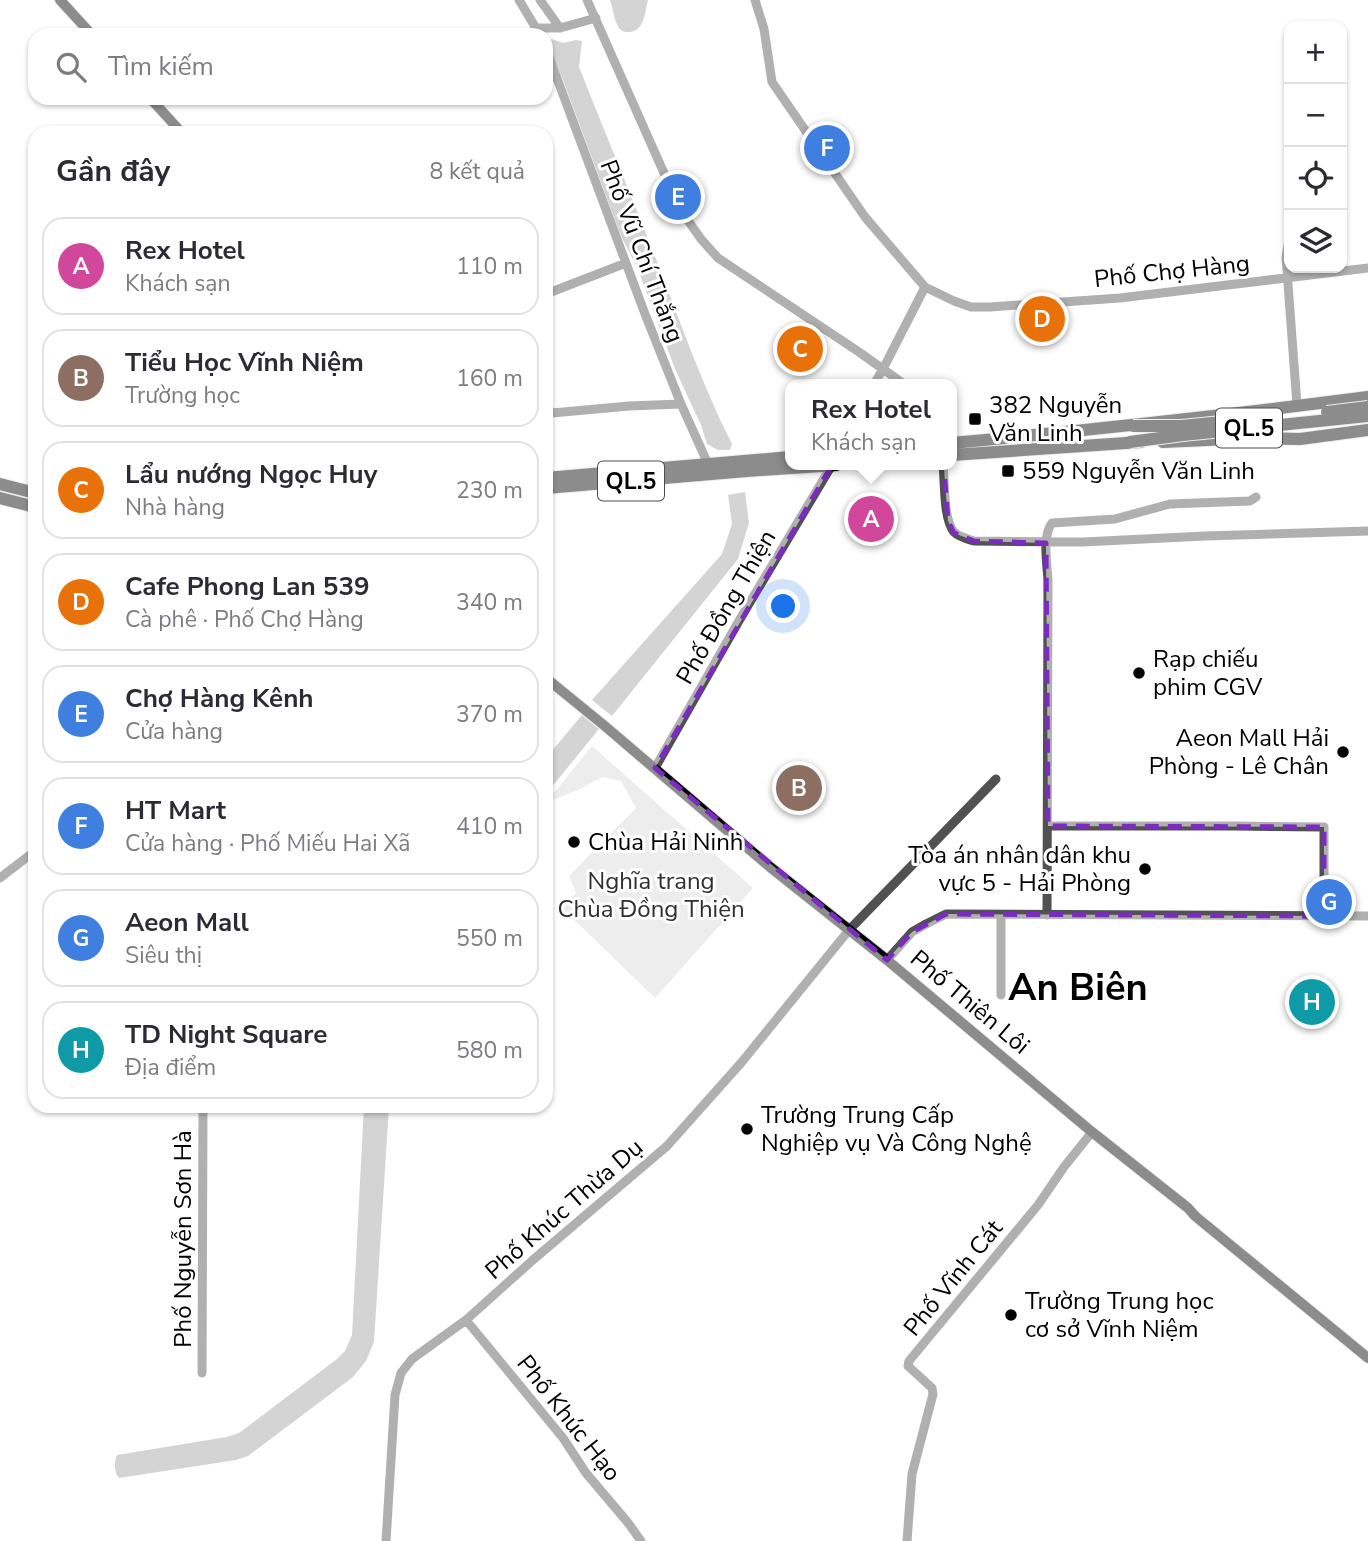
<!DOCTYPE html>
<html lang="vi">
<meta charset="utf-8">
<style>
body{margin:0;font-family:"Nunito Sans",sans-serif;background:#f2f2f3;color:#2b2b33}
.controls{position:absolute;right:21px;top:21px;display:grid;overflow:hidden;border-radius:14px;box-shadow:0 2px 5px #0004}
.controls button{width:63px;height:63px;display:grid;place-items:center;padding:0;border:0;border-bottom:2px solid #e1e1e2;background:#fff;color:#2b2b33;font:35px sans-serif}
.you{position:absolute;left:784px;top:607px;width:24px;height:24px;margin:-18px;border:5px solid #fff;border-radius:50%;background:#1a73e8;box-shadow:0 0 0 10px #1a73e833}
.badge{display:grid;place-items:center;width:46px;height:46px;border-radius:50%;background:#0b8043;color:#fff;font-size:23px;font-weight:700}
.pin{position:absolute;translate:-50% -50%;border:4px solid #fff;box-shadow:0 2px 7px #0006}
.popup{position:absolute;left:785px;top:379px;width:172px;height:91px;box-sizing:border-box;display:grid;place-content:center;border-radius:14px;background:#fff;filter:drop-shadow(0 2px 5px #0005);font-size:23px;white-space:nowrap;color:#7c7c81}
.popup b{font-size:26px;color:#2b2b33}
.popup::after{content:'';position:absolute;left:50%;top:100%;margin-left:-14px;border:14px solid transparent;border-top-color:#fff}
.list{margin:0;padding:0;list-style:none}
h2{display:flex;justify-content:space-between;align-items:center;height:91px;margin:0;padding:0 28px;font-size:30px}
h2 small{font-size:23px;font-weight:400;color:#7c7c81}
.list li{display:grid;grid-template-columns:46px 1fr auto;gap:21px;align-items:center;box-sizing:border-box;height:98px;margin:0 14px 14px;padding:0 14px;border:2px solid #e1e1e2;border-radius:21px}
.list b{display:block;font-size:26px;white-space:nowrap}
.list p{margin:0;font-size:23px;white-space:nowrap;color:#7c7c81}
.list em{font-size:23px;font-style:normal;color:#7c7c81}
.icon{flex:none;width:38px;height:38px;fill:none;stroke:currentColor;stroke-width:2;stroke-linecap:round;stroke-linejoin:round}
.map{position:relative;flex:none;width:1368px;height:1541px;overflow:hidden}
.search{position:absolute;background:#fff;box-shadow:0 2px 5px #0004;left:28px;top:28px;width:525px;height:77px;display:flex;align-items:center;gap:18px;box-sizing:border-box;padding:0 24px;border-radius:21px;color:#7c7c81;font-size:26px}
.panel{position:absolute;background:#fff;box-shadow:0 2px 5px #0004;left:28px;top:126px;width:525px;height:987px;border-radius:21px}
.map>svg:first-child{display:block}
.green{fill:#d8d8d8}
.water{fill:#9f9f9f}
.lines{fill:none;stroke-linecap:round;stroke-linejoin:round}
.major-casing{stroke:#dbdbdb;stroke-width:12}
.highway-casing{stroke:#dbdbdb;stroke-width:14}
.minor{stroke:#515151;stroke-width:9}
.major{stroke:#000;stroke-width:10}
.highway{stroke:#000;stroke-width:12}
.highway-bridge-casing{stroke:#dbdbdb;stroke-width:14;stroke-linecap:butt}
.highway-bridge{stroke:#000;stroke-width:12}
.marked{fill:none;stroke:#7b2cbf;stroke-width:5;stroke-dasharray:14 9;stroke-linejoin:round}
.poi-dot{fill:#000;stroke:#fff;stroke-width:2.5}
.labels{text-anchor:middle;stroke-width:6;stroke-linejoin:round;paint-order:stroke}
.shield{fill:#fff;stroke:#4c4c4c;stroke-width:2}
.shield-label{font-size:23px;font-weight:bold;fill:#000}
.street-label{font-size:24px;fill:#000;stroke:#fff}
.poi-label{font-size:24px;fill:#000;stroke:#fff;text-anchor:start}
.park-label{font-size:24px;fill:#2f2f2f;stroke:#fff}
.town-label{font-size:38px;font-weight:bold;fill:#000;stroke:#fff}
</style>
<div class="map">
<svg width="1368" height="1541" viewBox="0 0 1368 1541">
<rect width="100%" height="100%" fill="#fff"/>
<path class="green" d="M 592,746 L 753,888 L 655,998 L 562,908 L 576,893 L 569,876 L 636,808 L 621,781 L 603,777 L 580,789 L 553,800 L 550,798 Z"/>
<path class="water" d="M 610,0 L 648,0 C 645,12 644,32 629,32 C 624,32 623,32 619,28 C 614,21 613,8 610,0 Z
M 552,39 L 563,43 L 576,40 L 582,41 L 579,67 C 602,125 626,183 649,241 C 676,309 699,379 732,444 L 730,450 L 718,450 L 707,444 L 701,425 L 675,369 L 637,267 L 621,236 L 563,80 L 546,42 Z
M 745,492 L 749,523 L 738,559 L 612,716 L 592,700 L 722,554 L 732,524 L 728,495 Z
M 582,715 L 599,729 L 546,794 L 546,758 Z
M 364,1106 L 389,1106 L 374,1342 L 366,1361 L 353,1377 L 248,1456 L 236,1460 L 119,1478 C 114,1473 114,1462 117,1455 L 227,1437 L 239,1433 L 337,1359 L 345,1351 L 352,1335 Z"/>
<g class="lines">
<defs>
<path id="major" d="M 60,0 L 92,35
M 150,98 L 182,133
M 546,678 L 606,727 L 770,867 L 887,960 L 1092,1132 L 1188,1208 L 1195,1216 L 1368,1358"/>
<path id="highway" d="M 1163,442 L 1252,438 L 1300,439 L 1368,430
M 952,443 C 1091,430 1229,415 1368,397
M 952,455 L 1141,442
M 546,478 L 790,457
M 0,484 L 35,493
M 546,488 L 747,471 L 836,465
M 0,498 L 35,507"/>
</defs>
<use href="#major" class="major-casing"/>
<use href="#highway" class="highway-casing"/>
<path class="minor" d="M 519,0 L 540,35
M 540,0 L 560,28
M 587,0 L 680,209 L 701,239 L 718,258 L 859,352 L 904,384
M 755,0 L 764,29 L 772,82 L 865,217 L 925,287 L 954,301 L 971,307 L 990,307 L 1120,298 L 1368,268
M 537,28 L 560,28 L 596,18
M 546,49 L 645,314 L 681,404 L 708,464
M 1289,240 L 1286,257 L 1297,405
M 546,294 L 626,263
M 874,384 L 883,369 L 925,287
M 552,413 L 629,406 L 681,404
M 943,465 C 945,482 943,519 954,532 C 959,537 967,539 974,541 L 1083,542 L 1205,536 L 1368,531
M 655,768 L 740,619 L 832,465
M 1048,826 L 1236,826 L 1324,827 L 1324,916
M 0,878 L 35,851
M 1001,915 L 1001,995
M 1047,915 L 1048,580 C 1047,564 1042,535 1052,523 L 1115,519 L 1170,504 L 1250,501 L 1256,497
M 887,960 L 912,932 L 926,924 L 946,914 L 1368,916
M 466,1320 L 563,1438 L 586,1473 L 629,1524 L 641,1541
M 202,1373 L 203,1106
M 386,1541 L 395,1395 L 401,1373 L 412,1359 L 466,1320 L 534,1259 L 667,1146 L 741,1063 L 849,930 L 996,779
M 907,1541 L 912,1474 L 933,1394 L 932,1388 L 908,1366 L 909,1361 L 1038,1205 L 1064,1167 L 1092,1132"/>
<use href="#major" class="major"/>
<use href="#highway" class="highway"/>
<defs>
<path id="highway-bridge" d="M 1327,412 L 1368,407
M 1133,426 L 1181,426 L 1253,419
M 1130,442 L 1183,435 L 1368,416"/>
</defs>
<use href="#highway-bridge" class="highway-bridge-casing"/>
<use href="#highway-bridge" class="highway-bridge"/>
</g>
<path d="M0 0H1368V1541H0ZM 943,456 L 948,521 L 954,533 L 974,541 L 1046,543 L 1048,826 L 1324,827 L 1324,916 L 946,914 L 912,932 L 887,960 L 655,768 L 832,465 Z" fill="#fff" fill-opacity=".55" fill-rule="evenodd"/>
<path class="marked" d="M 943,456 L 948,521 L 954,533 L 974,541 L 1046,543 L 1048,826 L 1324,827 L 1324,916 L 946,914 L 912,932 L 887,960 L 655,768 L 832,465 Z"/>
<g class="poi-dot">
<rect x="968" y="412" width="14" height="14" rx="3.5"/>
<rect x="1001" y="464" width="14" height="14" rx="3.5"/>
<circle cx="1139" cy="673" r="7"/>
<circle cx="1343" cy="752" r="7"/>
<circle cx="574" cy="842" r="7"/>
<circle cx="1145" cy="869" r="7"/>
<circle cx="747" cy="1129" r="7"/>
<circle cx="1011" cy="1315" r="7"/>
</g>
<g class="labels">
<g class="shield">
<rect x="1216" y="408.5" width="66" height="39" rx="5"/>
<rect x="598" y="461.5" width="66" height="39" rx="5"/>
</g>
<g class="shield-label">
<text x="1249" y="436">QL.5</text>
<text x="631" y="489">QL.5</text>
</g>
<g class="street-label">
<text transform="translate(642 251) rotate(69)" y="8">Phố Vũ Chí Thắng</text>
<text transform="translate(1172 271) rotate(-6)" y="8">Phố Chợ Hàng</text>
<text transform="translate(726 607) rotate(-60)" y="8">Phố Đồng Thiện</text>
<text transform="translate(970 1002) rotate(40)" y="8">Phố Thiên Lôi</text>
<text transform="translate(564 1209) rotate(-41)" y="8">Phố Khúc Thừa Dụ</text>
<text transform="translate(183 1239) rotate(-90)" y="8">Phố Nguyễn Sơn Hà</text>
<text transform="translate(953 1278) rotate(-51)" y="8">Phố Vĩnh Cát</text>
<text transform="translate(569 1418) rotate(52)" y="8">Phố Khúc Hạo</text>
</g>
<g class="poi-label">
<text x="989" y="413">382 Nguyễn<tspan x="989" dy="28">Văn Linh</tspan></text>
<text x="1022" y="479">559 Nguyễn Văn Linh</text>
<text x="1153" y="667">Rạp chiếu<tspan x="1153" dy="28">phim CGV</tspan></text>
<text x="1329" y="746" text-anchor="end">Aeon Mall Hải<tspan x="1329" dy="28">Phòng - Lê Chân</tspan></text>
<text x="588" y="850">Chùa Hải Ninh</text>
<text x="1131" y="863" text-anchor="end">Tòa án nhân dân khu<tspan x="1131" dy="28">vực 5 - Hải Phòng</tspan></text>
<text x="761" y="1123">Trường Trung Cấp<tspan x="761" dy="28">Nghiệp vụ Và Công Nghệ</tspan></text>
<text x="1025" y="1309">Trường Trung học<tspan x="1025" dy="28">cơ sở Vĩnh Niệm</tspan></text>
</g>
<g class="park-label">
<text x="651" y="889">Nghĩa trang<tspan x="651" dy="28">Chùa Đồng Thiện</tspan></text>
</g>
<g class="town-label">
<text x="1078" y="1000">An Biên</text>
</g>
</g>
</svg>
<div class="controls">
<button>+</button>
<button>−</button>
<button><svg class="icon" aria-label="locate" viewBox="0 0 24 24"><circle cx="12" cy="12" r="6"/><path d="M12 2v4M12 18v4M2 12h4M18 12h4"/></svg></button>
<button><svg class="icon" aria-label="layers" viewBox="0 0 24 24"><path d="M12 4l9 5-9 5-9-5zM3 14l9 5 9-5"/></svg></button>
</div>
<div class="you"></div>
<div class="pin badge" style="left:871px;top:519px;background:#d1479c">A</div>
<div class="popup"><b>Rex Hotel</b>Khách sạn</div>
<div class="pin badge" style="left:799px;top:788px;background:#8d6e63">B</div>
<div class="pin badge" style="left:800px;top:349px;background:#e8710a">C</div>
<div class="pin badge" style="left:1042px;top:319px;background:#e8710a">D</div>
<div class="pin badge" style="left:678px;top:197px;background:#3f7fe0">E</div>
<div class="pin badge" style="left:827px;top:148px;background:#3f7fe0">F</div>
<div class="pin badge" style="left:1329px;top:902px;background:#3f7fe0">G</div>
<div class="pin badge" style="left:1312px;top:1002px;background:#0f9aa8">H</div>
<div class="search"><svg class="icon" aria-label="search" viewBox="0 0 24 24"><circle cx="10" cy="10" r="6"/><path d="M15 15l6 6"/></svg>Tìm kiếm</div>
<section class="panel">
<h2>Gần đây<small>8 kết quả</small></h2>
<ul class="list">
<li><span class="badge" style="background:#d1479c">A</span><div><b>Rex Hotel</b><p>Khách sạn</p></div><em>110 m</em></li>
<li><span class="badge" style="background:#8d6e63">B</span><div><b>Tiểu Học Vĩnh Niệm</b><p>Trường học</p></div><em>160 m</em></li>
<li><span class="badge" style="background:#e8710a">C</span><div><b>Lẩu nướng Ngọc Huy</b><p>Nhà hàng</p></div><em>230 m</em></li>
<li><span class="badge" style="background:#e8710a">D</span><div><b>Cafe Phong Lan 539</b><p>Cà phê · Phố Chợ Hàng</p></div><em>340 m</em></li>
<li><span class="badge" style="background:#3f7fe0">E</span><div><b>Chợ Hàng Kênh</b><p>Cửa hàng</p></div><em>370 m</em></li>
<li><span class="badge" style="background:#3f7fe0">F</span><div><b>HT Mart</b><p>Cửa hàng · Phố Miếu Hai Xã</p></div><em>410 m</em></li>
<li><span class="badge" style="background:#3f7fe0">G</span><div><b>Aeon Mall</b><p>Siêu thị</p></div><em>550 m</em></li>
<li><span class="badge" style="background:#0f9aa8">H</span><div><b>TD Night Square</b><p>Địa điểm</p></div><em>580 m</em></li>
</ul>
</section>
</div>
